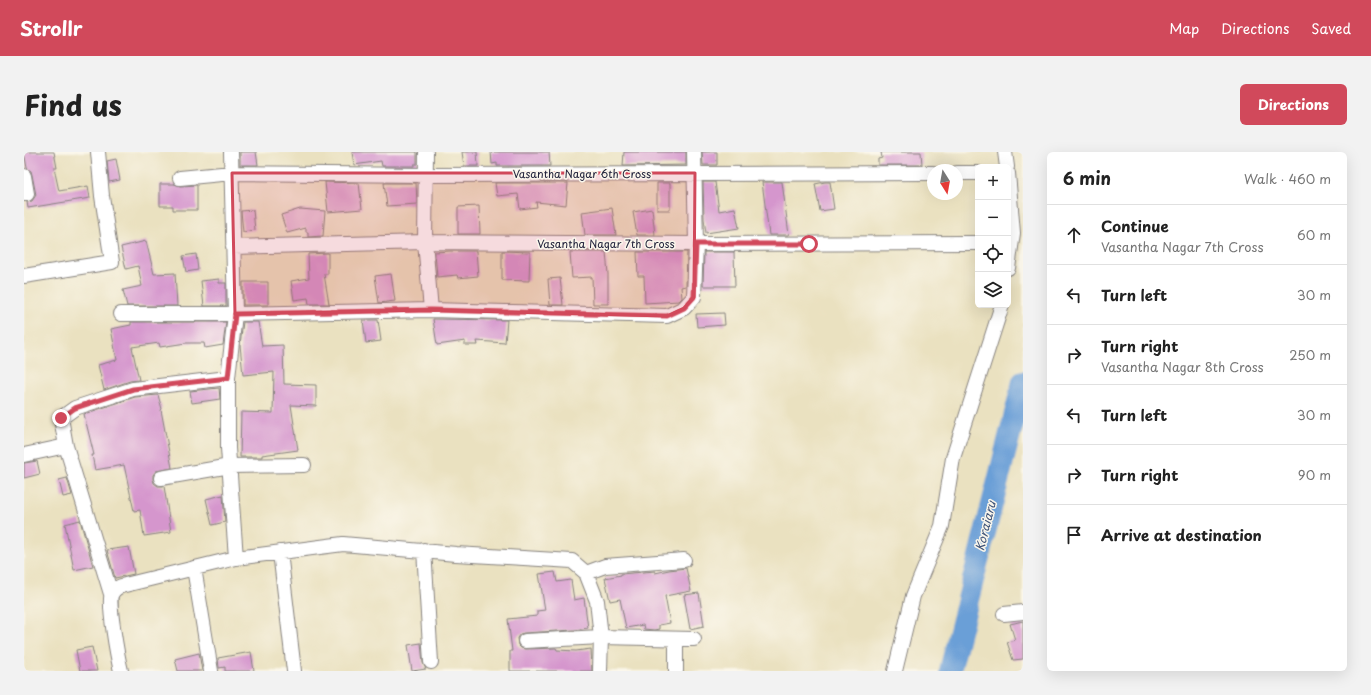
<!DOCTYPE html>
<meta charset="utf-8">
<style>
body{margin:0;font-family:"Playpen Sans",sans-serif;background:#f2f2f2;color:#222}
.controls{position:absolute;right:12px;top:12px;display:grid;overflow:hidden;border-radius:6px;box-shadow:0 4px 16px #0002}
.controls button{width:36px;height:36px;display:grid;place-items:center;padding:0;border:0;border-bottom:1px solid #e0e0e0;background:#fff;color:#222;font:20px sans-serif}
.compass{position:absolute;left:903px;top:12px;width:36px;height:36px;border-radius:50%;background:#fff;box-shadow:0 4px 16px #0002;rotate:169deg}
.stop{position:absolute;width:12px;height:12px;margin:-9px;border:3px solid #d1495b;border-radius:50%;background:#fff}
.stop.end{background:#d1495b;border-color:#fff;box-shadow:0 1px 4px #0008}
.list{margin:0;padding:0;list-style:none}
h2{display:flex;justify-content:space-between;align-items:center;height:52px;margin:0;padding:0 16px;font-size:17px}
h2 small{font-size:13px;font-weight:400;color:#767676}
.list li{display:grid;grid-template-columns:26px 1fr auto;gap:12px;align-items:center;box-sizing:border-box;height:60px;padding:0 16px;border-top:1px solid #e0e0e0}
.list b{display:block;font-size:15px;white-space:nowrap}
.list p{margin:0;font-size:13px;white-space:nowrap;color:#767676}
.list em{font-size:13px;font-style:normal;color:#767676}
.icon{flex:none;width:22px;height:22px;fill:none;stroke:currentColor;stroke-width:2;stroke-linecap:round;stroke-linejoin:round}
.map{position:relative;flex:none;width:999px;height:519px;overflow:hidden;border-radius:6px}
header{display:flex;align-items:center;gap:24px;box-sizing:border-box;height:56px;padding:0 20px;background:#d1495b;color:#fff}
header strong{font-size:19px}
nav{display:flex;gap:22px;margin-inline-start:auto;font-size:14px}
.intro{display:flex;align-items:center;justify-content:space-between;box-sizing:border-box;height:96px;padding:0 24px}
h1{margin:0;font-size:28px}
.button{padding:10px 18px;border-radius:6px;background:#d1495b;color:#fff;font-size:14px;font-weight:700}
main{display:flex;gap:24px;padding:0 24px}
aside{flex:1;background:#fff;border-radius:6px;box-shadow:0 4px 16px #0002}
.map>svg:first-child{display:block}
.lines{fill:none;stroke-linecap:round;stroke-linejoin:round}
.river{stroke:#6b9fd7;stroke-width:22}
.building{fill:#d596cd}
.street-casing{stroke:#86827e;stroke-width:16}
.street{stroke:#fff;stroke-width:14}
.route{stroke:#d1495b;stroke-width:5}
.marked{fill:#d1495b;fill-opacity:0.2;stroke:#d1495b;stroke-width:3;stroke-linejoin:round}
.labels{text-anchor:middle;stroke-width:3;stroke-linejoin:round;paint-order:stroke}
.street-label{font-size:11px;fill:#22223b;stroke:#fbf7ec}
.water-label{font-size:12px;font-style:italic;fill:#3f5479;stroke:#fbf7ec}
</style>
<header>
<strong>Strollr</strong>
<nav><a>Map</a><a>Directions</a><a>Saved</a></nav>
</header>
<div class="intro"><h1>Find us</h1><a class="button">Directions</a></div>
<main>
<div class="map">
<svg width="999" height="519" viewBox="0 0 999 519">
<rect width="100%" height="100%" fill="#fbf7ec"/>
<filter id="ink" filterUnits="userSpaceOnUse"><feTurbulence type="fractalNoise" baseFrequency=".025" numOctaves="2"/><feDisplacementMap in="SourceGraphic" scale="8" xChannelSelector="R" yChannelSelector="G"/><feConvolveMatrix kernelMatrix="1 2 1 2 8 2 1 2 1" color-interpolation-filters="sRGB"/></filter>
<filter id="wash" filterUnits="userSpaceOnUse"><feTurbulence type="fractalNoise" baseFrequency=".012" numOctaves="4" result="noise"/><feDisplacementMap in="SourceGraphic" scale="16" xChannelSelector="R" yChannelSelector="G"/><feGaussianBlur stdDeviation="0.9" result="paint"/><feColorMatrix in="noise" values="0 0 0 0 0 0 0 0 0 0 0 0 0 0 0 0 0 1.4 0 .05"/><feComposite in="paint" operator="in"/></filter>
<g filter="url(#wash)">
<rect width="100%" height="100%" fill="#eae1c0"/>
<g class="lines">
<path class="river" d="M 926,519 L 999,230"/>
</g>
<g id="blocks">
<path class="building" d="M 0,0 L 30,0 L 33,16 L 30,16 L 35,39 L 64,34 L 66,46 L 4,56 L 3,50 L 8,49 L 12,43 L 8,23 L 7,19 L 3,16 Z
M 216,0 L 232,0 L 234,13 L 216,13 Z
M 328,0 L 393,0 L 393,12 L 390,12 L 390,14 L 358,14 L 357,9 L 330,13 Z
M 438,0 L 453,0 L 454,14 L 440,14 Z
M 467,0 L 525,0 L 526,14 L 473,14 L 473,11 L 468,12 Z
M 600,0 L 662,0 L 662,13 L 599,14 Z
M 678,0 L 693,0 L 693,13 L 679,13 Z
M 857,0 L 897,0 L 898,13 L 854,13 L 854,7 L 858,6 Z
M 92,7 L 96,28 L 85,30 L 83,9 Z
M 301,30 L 335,31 L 338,57 L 304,60 Z
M 679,30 L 691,30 L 695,59 L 711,56 L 715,76 L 682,81 L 680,67 Z
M 738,30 L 758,30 L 765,83 L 745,83 Z
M 801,30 L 806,30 L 810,57 L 796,59 L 791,32 Z
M 360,31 L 392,31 L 393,52 L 363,54 Z
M 471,31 L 544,31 L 542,53 L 512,50 L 513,55 L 496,57 L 494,42 L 473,44 Z
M 633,31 L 646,31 L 646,58 L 633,58 Z
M 136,32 L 150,32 L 156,34 L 173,33 L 173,58 L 149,58 L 149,54 L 136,54 Z
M 455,54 L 456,82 L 434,82 L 434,55 Z
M 588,56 L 592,83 L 561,83 L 558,60 Z
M 276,57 L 301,59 L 299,84 L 284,85 L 284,80 L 282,80 L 282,76 L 263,81 L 257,63 Z
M 628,57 L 631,83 L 613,83 L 609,60 Z
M 229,58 L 231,78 L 219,80 L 217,59 Z
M 122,89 L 130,122 L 151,121 L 153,154 L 103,154 L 99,138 L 118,134 L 114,114 L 102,117 L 97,95 Z
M 426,99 L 452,99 L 454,124 L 434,126 L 433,123 L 413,125 L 411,100 Z
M 478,99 L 506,100 L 505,129 L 478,128 Z
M 546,100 L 582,100 L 584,122 L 584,152 L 569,152 L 568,125 L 548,126 Z
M 613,100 L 663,100 L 662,134 L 657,135 L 658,146 L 655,149 L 621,151 L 620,124 L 614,124 Z
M 680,100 L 710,100 L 711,134 L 679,134 Z
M 304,101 L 304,122 L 300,122 L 305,152 L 285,152 L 284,146 L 270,148 L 267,129 L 285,126 L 284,102 Z
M 172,102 L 174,118 L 162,120 L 159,104 Z
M 367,122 L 371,149 L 355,151 L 351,124 Z
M 536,126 L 539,153 L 526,153 L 524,127 Z
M 195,127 L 195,131 L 202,131 L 202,154 L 180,154 L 177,129 Z
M 219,130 L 244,130 L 244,153 L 219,153 Z
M 700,161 L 701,173 L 673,175 L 672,162 Z
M 409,167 L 483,168 L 481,191 L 453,189 L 454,193 L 441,193 L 441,189 L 413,193 Z
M 339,168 L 354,168 L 357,189 L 342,191 Z
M 107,170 L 202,170 L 199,193 L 181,196 L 180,191 L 162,191 L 136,195 L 135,191 L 108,195 L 115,228 L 106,229 L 80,238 L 74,213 L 93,208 L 87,177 L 107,173 Z
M 219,170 L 234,170 L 238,194 L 259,193 L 260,232 L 292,233 L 292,254 L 267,253 L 274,298 L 238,303 L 238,305 L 216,305 L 217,260 L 249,261 L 250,220 L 219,223 L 216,193 Z
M 195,236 L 196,247 L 168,251 L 166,239 Z
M 134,243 L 138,257 L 137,258 L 148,316 L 132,319 L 129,323 L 129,327 L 130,331 L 134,334 L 140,334 L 147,380 L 120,384 L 116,358 L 110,359 L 100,313 L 71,318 L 68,303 L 70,303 L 60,262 L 111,245 Z
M 13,309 L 16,322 L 0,326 L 0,311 Z
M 43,326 L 48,343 L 39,345 L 35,328 Z
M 199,343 L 201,370 L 188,373 L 182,347 Z
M 56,368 L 69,414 L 50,418 L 41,372 Z
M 105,395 L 110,422 L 91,426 L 83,398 Z
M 662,416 L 667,439 L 641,444 L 646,471 L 635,473 L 635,477 L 630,478 L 620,477 L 619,473 L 602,476 L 596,447 L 586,449 L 581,426 L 597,423 L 597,422 L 631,419 L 631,421 L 645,418 Z
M 531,420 L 533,430 L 547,428 L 550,448 L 560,446 L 564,476 L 550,478 L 500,481 L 496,482 L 493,486 L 494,493 L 497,496 L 501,497 L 532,496 L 533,498 L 552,499 L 567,497 L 568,519 L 486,519 L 486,499 L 488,499 L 484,467 L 513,464 L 513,459 L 521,458 L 515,422 Z
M 675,441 L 680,474 L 666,477 L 660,443 Z
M 999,469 L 999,507 L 989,508 L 983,490 L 991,488 L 986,472 Z
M 397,491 L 399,511 L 402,517 L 388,519 L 384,493 Z
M 68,495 L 73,519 L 56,519 L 52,498 Z
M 227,500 L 230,519 L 201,519 L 201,515 L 195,516 L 194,506 Z
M 175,501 L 178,519 L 154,519 L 151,507 Z"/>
</g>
</g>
<g filter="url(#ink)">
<use href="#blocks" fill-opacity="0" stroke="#86827e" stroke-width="1"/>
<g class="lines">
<defs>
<path id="street" d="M 207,0 L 211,162 L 204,226 L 204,296 L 212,406 L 319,392 L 432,402 L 548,409 L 562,421 L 573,449 L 577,485 L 670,487
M 402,0 L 401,90 L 407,158
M 981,0 L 983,15
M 933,21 L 954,21
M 984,21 L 989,81 L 984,116
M 0,24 L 3,42 L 0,42
M 156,26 L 208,21 L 401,23 L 909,21
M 209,95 L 401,90 L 672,92 L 954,91
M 0,124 L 88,110 L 78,44 L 74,0
M 97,162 L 211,162 L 407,158 L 643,164 L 660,156 L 670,145 L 672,92 L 670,0
M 42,294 L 87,442
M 0,303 L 42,294 L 37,266 L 51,256 L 109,237 L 204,226
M 137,326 L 206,314 L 280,313
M 400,398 L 407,510
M 256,400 L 270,519
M 170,416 L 187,519
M 562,421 L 581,414 L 660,408
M 980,462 L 999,460
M 501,489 L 577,485 L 576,519
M 97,519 C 94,507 83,449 88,441 C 91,436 96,434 101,433 L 212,406
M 652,519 L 652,487
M 871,519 L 889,444 L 918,374 L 929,306 L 978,153"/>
</defs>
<use href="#street" class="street-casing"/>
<use href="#street" class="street"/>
</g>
</g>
<g class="lines" filter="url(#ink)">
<path class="route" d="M 37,266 L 51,256 L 109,237 L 204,226 L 211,162 L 407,158 L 643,164 L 660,156 L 670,145 L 672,92 L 785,92"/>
</g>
<path class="marked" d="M 208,21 L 671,21 L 670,145 L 660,156 L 643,164 L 407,158 L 211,162 Z"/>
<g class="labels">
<g class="street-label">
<text x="558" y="26">Vasantha Nagar 6th Cross</text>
<text x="582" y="96">Vasantha Nagar 7th Cross</text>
</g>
<g class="water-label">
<text transform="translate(962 374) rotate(-76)" y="4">Koraiaru</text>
</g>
</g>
</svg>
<div class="controls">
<button>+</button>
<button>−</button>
<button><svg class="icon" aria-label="locate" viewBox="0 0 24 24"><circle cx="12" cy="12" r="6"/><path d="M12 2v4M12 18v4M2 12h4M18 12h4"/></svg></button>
<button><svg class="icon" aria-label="layers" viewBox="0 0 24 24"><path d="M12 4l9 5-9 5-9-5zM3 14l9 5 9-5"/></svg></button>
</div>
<svg class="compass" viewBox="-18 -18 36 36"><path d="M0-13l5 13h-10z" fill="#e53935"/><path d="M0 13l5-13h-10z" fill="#767676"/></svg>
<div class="stop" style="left:785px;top:92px"></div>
<div class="stop end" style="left:37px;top:266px"></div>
</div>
<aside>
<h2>6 min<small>Walk · 460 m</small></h2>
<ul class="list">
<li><svg class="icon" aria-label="ahead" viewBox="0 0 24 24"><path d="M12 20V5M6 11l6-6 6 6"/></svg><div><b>Continue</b><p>Vasantha Nagar 7th Cross</p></div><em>60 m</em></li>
<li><svg class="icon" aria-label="left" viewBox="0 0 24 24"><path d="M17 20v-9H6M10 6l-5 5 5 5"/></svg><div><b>Turn left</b></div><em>30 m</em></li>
<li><svg class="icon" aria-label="right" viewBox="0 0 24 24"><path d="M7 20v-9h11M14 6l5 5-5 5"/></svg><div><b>Turn right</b><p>Vasantha Nagar 8th Cross</p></div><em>250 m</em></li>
<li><svg class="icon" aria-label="left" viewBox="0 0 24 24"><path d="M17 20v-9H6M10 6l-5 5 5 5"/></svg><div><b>Turn left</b></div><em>30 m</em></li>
<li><svg class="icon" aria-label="right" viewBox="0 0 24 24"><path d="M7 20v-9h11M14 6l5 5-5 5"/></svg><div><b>Turn right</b></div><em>90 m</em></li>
<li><svg class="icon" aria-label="arrive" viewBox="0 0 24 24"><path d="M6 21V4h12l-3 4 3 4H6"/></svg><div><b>Arrive at destination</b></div></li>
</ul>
</aside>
</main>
